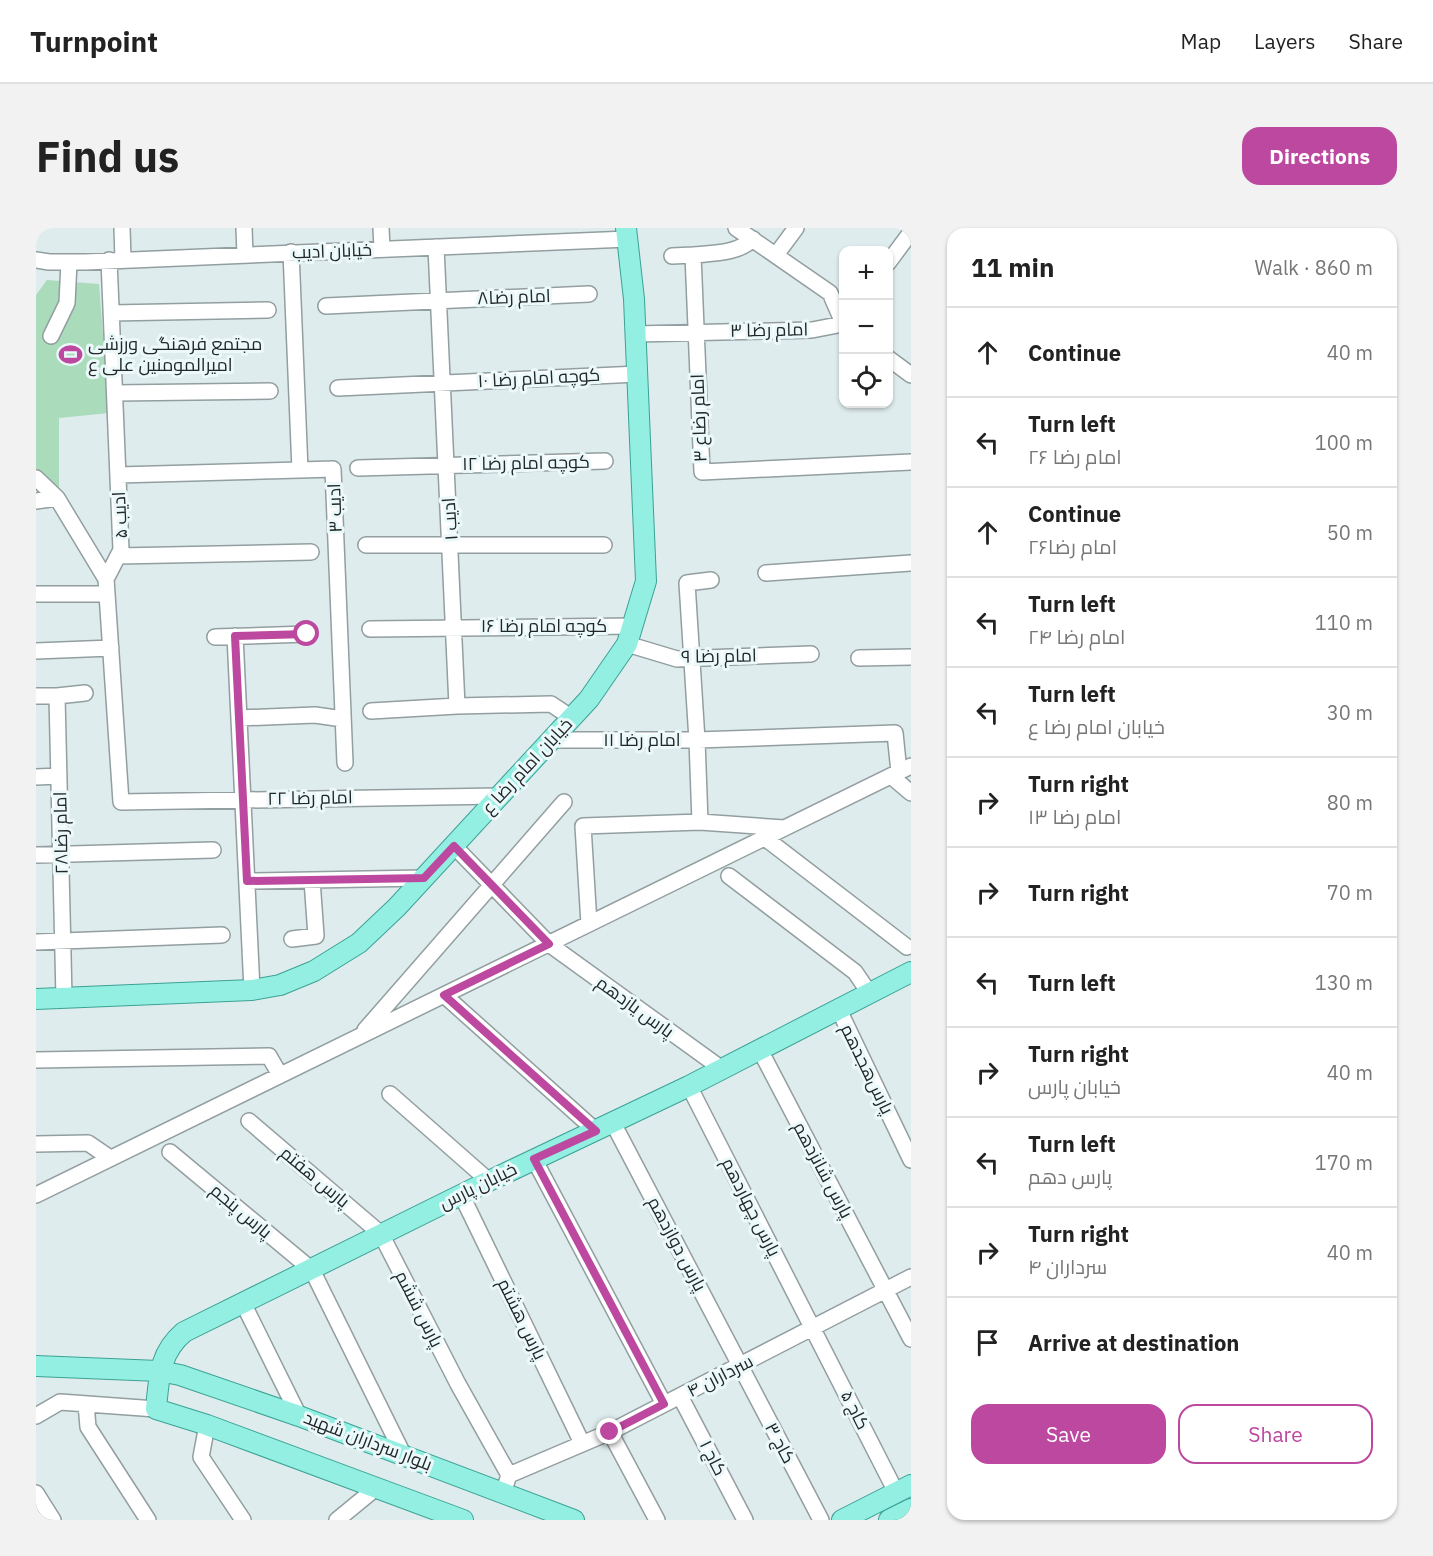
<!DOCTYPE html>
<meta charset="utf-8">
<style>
body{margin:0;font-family:"IBM Plex Sans",Cairo,sans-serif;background:#f2f2f2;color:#222}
.controls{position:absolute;right:18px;top:18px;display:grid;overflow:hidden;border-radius:12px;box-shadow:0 2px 4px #0004}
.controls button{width:54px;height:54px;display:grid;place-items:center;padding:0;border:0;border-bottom:2px solid #e0e0e0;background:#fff;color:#222;font:30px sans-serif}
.stop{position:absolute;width:18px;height:18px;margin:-14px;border:4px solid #bd48a0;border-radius:50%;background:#fff}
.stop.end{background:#bd48a0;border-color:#fff;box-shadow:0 2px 6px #0008}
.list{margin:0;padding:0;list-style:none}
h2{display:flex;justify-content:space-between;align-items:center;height:78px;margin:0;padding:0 24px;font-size:26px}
h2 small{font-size:20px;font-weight:400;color:#767676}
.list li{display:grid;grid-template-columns:39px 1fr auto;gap:18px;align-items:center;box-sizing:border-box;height:90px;padding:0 24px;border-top:2px solid #e0e0e0}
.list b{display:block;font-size:22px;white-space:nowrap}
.list p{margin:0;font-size:20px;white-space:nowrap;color:#767676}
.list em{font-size:20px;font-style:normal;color:#767676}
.actions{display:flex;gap:12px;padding:18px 24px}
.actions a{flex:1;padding:14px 0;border:2px solid #bd48a0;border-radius:18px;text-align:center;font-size:21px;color:#bd48a0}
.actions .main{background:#bd48a0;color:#fff}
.icon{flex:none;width:33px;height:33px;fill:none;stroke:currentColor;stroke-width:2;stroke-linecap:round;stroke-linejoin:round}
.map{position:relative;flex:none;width:875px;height:1292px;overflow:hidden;border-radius:18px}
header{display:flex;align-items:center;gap:36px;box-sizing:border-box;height:84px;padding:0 30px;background:#fff;border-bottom:2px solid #e0e0e0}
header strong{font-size:28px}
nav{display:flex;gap:33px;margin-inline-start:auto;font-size:21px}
.intro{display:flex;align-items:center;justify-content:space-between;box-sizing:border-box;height:144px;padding:0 36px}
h1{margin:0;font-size:42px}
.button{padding:15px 27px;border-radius:18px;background:#bd48a0;color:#fff;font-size:21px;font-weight:700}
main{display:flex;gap:36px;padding:0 36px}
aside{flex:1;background:#fff;border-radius:18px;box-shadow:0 2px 4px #0004}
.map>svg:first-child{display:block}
.pitch{fill:#aadbba}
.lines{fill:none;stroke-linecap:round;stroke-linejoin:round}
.minor-casing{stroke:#929ea0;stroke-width:18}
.major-casing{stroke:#3ba294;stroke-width:22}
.minor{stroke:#fff;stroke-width:15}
.major{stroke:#92efe2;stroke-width:20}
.route{stroke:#bd48a0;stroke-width:8}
.labels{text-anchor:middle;stroke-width:6;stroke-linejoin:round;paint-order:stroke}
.street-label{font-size:18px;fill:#222728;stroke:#ecf9fb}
.poi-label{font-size:18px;fill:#222728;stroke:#ecf9fb;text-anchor:start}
</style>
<header>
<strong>Turnpoint</strong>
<nav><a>Map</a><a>Layers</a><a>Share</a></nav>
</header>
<div class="intro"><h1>Find us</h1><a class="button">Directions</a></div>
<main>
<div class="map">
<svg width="875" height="1292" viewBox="0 0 875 1292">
<rect width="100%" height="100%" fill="#dfecee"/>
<path class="pitch" d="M 11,52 L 63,56 L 73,185 L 23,190 L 23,264 L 0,243 L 0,67 Z"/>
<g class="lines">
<defs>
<path id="minor" d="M 86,0 L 87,32
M 208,0 L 209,27
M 345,0 L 346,21
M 700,0 L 794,65 L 808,97
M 717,11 C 701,26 677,25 657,27 L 666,244 L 875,234
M 255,24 L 264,242 L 297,241 L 309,535
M 740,27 L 760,0
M 636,28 L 657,27
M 0,32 L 13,34 L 49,34 L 592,11
M 73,32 L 85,322 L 70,351 L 85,574 L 463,568
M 852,35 L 875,4
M 290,78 L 553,66
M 75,85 L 232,82
M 600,106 L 776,102 L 807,96
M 15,108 L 31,75 L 33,34
M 852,130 L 875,147
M 302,160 L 602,146
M 79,165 L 234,163
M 322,240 L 569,233
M 82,247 L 264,242
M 0,250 L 21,270 L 70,351
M 0,273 L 21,270
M 330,317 L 568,317
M 82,328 L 275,324
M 730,345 L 875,335
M 675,352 L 651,355 L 661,512 L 859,505 L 863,544
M 0,366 L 70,366
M 334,401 L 598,398
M 199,408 L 216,762
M 179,409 L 271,406
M 591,416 L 641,431 L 775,426
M 0,423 L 75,420
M 823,430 L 875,429
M 0,468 L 21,468
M 421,478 L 515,476 L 536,490
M 335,483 L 421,478 L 400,19
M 203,490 L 279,487 L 307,491
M 515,512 L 661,512 L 664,594 L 547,598 L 553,696
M 855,548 L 875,565
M 0,549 L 23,548
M 664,594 L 748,600
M 729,610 L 871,719
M 418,618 L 513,716 L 686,841
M 0,627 L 177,622
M 693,648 L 819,744 L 834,766
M 211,653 L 388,650
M 256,711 L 280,708 L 276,652
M 0,714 L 186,707
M 408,767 L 560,903
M 28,770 L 21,468 L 49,465
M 803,782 L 875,932
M 329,802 L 528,574
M 724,822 L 875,1111
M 0,832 L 233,828 L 244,847
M 653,858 L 860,1264
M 354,866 L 453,953
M 213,893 L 345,1006 L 422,1156 L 473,1247
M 577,895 L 785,1292
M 0,916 L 52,915 L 74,930
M 134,924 L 276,1042 L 367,1226
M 498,931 L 628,1176
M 425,966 L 546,1215
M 0,967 L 875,538
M 207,1075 L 263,1188
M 644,1168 L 709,1292
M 50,1176 L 52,1199 L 112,1292
M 0,1188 L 24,1174 L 120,1181
M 171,1197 L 165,1229 L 207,1292
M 574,1204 L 621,1292
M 0,1265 L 17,1292
M 467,1265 L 473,1247 L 574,1204 L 875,1049
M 301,1292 L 340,1260"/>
<path id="major" d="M 0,771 L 216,762 L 244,757 L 278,743 L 323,715 L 361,679 L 553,471 L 591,416 L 610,353 L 598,71 L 590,0
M 0,1138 L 123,1143 L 144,1147 L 263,1188 L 538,1292
M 427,1292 L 171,1197 L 120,1181 C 123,1150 123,1125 148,1104 L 453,953 L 653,858 L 875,744
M 806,1292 L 875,1257
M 853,1292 L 875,1281"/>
</defs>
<use href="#minor" class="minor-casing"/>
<use href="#major" class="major-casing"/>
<use href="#minor" class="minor"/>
<use href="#major" class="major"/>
</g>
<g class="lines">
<path class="route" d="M 271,406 L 199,408 L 211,653 L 388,650 L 418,618 L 513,716 L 408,767 L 560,903 L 498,931 L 628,1176 L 574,1204"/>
</g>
<defs>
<symbol id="stadium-bare" viewBox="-9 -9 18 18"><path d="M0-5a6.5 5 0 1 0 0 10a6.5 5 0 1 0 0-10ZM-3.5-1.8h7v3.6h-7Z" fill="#bd48a0" stroke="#ecf9fb" stroke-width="2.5" paint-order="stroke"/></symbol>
</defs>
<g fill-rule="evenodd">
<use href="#stadium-bare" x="18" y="110" width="33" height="33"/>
</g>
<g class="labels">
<g class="street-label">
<text transform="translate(296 23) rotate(-2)" y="6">خیابان ادیب</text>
<text transform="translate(478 69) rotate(-2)" y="6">امام رضا۸</text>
<text transform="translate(733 102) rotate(-1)" y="6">امام رضا ۳</text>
<text transform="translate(503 150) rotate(-3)" y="6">کوچه امام رضا ۱۰</text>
<text transform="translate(663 190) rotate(-92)" y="6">امام رضا‌ع ۳</text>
<text transform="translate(490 235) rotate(-1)" y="6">کوچه امام رضا ۱۲</text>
<text transform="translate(299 280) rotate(-92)" y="6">ادیب ۳</text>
<text transform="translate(84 287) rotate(-93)" y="6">ادیب ۵</text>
<text transform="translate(414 291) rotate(-94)" y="6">ادیب ۱</text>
<text x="508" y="404">کوچه امام رضا ۱۶</text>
<text transform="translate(683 428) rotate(-1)" y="6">امام رضا ۹</text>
<text x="606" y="518">امام رضا ۱۱</text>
<text transform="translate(491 538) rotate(-47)" y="6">خیابان امام رضا ع</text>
<text transform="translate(274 570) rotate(-1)" y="6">امام رضا ۲۲</text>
<text transform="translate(25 605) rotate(-91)" y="6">امام رضا۲۸</text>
<text transform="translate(599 779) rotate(36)" y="6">پارس‌‌ یازدهم</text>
<text transform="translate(831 841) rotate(64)" y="6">پارس‌‌هجدهم</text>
<text transform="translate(787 942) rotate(62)" y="6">پارس‌‌ شانزدهم</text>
<text transform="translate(279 949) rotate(40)" y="6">پارس‌‌ هفتم</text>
<text transform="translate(442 958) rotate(-26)" y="6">خیابان پارس</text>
<text transform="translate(715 979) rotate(63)" y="6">پارس‌‌ چهاردهم</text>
<text transform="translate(205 983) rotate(40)" y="6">پارس‌‌ پنجم</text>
<text transform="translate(641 1016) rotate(62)" y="6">پارس‌‌ دوازدهم</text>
<text transform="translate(383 1081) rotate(63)" y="6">پارس‌‌ ششم</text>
<text transform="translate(486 1091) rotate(64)" y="6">پارس‌‌ هشتم</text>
<text transform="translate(684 1148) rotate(-27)" y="6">سرداران ۴</text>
<text transform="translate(819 1182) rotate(63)" y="6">کاج ۵</text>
<text transform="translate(332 1213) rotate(21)" y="6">بلوار سرداران شهید</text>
<text transform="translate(744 1215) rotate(62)" y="6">کاج ۳</text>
<text transform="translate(677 1230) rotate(63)" y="6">کاج ۱</text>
</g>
<g class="poi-label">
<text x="52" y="122">مجتمع فرهنگی ورزشی<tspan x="52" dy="21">امیرالمومنین علی ‌ع</tspan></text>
</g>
</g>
</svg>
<div class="controls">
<button>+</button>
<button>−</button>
<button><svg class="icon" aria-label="locate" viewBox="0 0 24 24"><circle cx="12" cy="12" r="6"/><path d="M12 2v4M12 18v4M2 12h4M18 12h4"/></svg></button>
</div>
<div class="stop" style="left:271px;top:406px"></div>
<div class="stop end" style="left:574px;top:1204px"></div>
</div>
<aside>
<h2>11 min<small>Walk · 860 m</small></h2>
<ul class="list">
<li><svg class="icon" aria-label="ahead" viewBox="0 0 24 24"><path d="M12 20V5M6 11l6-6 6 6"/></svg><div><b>Continue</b></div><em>40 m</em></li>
<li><svg class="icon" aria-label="left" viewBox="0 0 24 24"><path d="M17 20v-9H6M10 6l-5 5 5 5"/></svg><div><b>Turn left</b><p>امام رضا ۲۶</p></div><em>100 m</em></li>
<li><svg class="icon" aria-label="ahead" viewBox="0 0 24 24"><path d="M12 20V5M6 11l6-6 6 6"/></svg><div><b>Continue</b><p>امام رضا۲۶</p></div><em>50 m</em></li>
<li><svg class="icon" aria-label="left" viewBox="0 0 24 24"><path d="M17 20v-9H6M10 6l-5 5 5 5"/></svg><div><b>Turn left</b><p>امام رضا ۲۴</p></div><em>110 m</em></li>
<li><svg class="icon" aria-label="left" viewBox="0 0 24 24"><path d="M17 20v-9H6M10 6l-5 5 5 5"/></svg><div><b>Turn left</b><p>خیابان امام رضا ع</p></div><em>30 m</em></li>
<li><svg class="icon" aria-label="right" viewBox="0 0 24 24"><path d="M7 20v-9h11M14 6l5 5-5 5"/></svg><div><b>Turn right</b><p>امام رضا ۱۳</p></div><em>80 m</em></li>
<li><svg class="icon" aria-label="right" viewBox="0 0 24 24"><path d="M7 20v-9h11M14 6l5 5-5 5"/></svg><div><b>Turn right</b></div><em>70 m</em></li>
<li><svg class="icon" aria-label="left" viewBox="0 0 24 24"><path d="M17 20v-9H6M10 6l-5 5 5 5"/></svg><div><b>Turn left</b></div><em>130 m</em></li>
<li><svg class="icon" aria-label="right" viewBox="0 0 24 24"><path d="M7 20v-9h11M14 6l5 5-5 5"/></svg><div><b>Turn right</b><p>خیابان پارس</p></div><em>40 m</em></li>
<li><svg class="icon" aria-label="left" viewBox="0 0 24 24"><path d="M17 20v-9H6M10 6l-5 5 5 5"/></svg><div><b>Turn left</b><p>پارس‌‌ دهم</p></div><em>170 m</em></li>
<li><svg class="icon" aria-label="right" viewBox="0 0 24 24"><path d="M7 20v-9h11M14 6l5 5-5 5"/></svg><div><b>Turn right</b><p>سرداران ۴</p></div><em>40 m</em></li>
<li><svg class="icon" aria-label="arrive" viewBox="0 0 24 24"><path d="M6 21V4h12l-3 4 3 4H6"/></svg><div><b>Arrive at destination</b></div></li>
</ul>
<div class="actions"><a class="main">Save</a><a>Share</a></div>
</aside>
</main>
